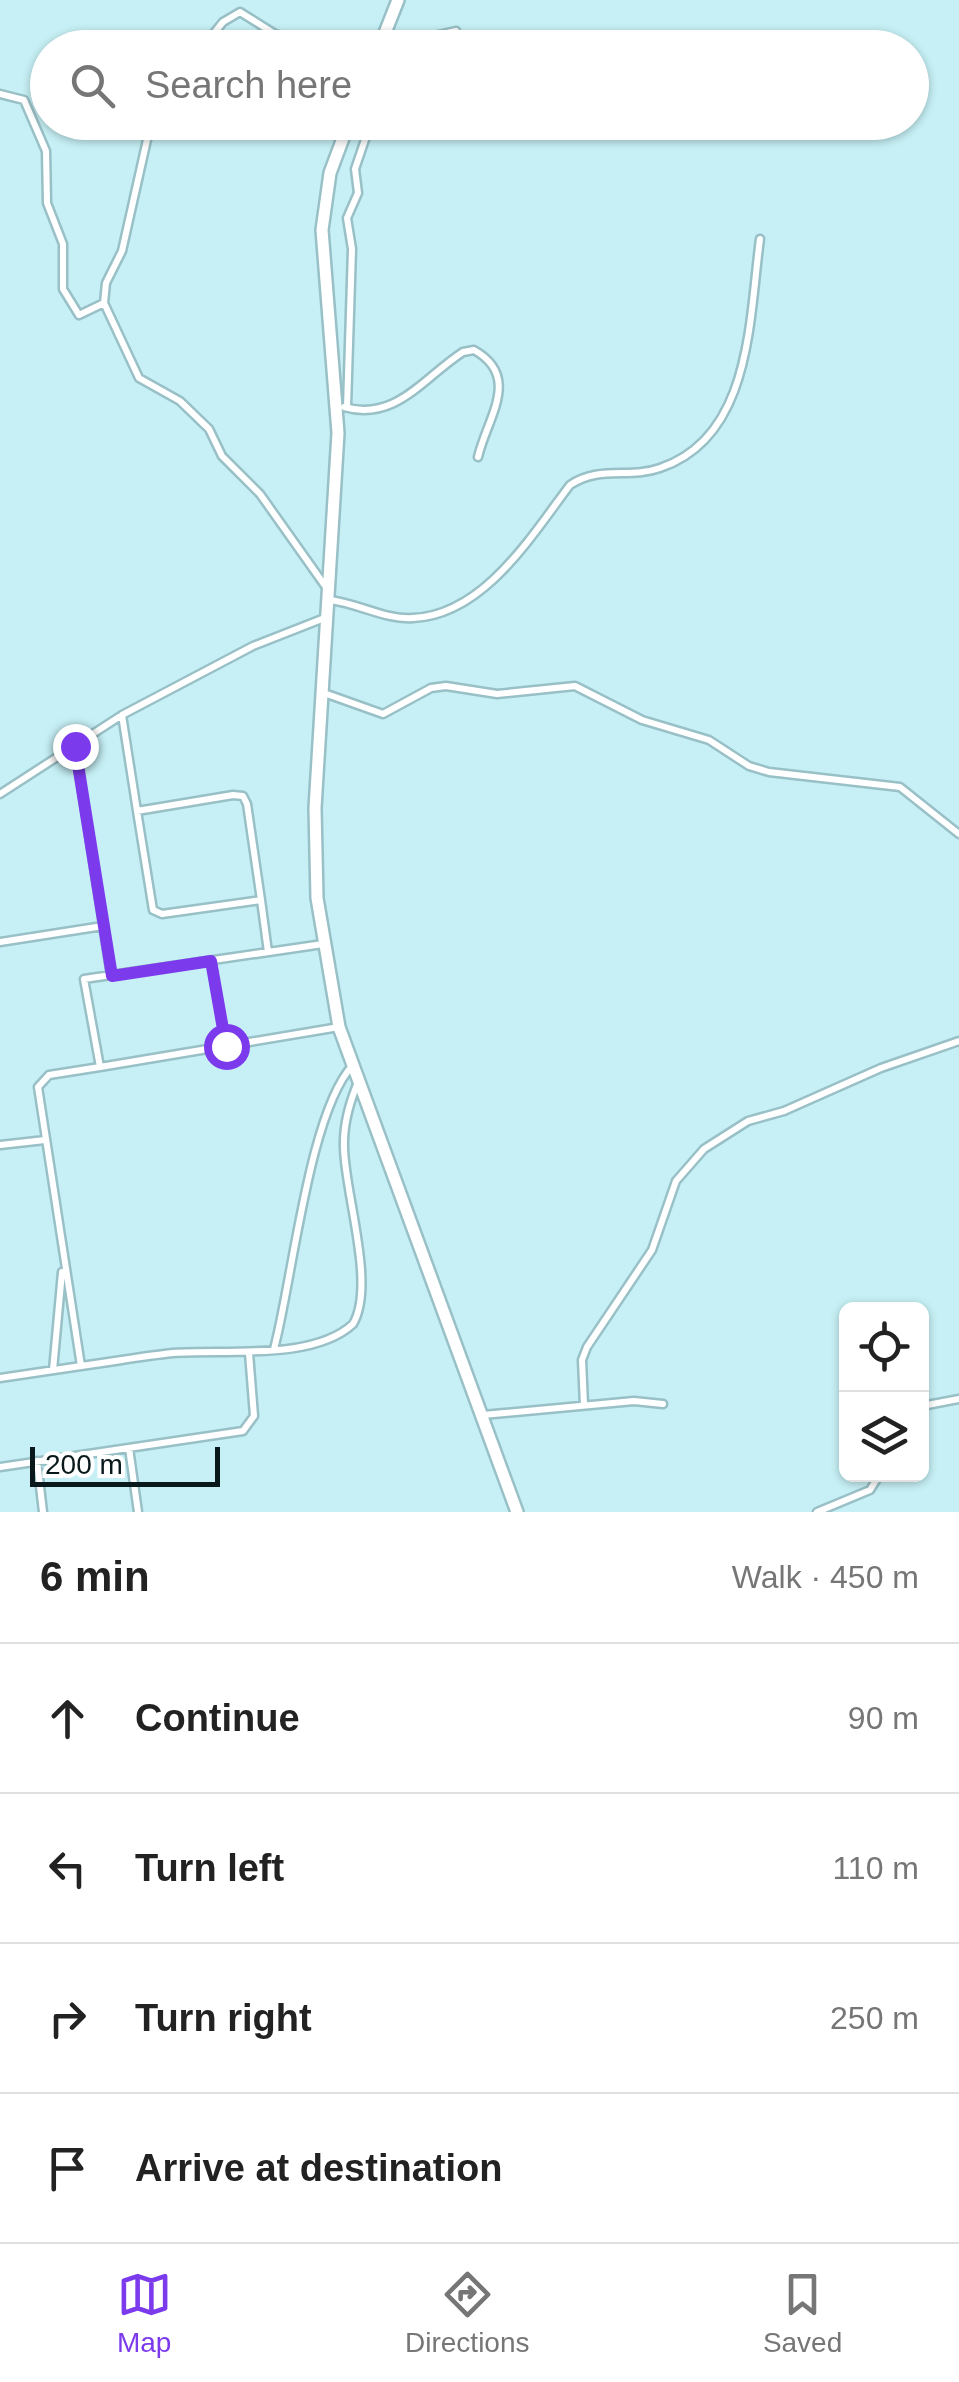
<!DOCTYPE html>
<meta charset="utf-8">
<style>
body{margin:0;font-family:Helvetica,sans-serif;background:#f6f6f6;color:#222}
.controls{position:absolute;right:30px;bottom:30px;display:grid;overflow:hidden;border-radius:15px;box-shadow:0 2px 8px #0004}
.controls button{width:90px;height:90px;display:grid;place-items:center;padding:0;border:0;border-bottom:2px solid #e0e0e0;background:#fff;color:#222;font:50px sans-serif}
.scale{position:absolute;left:30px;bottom:25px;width:190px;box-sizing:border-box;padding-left:10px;border:5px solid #09191b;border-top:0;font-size:28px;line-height:35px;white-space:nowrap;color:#09191b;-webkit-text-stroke:8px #fff;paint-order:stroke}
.stop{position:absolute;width:30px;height:30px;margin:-22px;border:8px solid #7c3aed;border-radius:50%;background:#fff}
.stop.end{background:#7c3aed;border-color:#fff;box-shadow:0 2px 10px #0008}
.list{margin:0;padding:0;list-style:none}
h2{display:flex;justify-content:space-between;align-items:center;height:130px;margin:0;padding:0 40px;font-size:42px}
h2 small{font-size:32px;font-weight:400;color:#767676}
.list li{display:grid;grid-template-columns:65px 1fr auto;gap:30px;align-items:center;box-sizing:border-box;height:150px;padding:0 40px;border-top:2px solid #e0e0e0}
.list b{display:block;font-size:38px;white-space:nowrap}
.list em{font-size:32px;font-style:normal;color:#767676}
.icon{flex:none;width:55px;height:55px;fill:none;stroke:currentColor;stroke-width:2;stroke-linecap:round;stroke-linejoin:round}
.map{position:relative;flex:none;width:959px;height:1512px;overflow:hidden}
.search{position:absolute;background:#fff;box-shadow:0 2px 8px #0004;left:30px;right:30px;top:30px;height:110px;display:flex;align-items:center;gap:25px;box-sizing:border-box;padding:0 35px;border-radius:55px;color:#767676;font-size:38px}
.sheet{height:730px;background:#fff}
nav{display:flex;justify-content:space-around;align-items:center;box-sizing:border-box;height:140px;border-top:2px solid #e0e0e0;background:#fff;font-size:28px;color:#767676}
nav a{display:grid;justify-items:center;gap:5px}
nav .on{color:#7c3aed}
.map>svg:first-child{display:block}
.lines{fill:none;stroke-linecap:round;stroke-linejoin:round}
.street-casing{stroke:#98c0c6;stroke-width:11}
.highway-casing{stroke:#98c0c6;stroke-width:16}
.street{stroke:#fff;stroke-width:6}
.highway{stroke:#fff;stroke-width:11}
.route{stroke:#7c3aed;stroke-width:12}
</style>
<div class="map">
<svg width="959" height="1512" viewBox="0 0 959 1512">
<rect width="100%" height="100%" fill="#c6f0f5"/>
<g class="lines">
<defs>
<path id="street" d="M 386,35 L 401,43 L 456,31
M 202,48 L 223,22 L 240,12 L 275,34 L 324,48
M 0,94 L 24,100 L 46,151 L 47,203 L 63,244 L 63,289 L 79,315 L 104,303
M 151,122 L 122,251 L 106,283 L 104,303 L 139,378 L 180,401 L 209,429 L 222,456 L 260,494 L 328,590
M 344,407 C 396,422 424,377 463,352 L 474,350 C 522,377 487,418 478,457
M 347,407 L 352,249 L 347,218 L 358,193 L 355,169 L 371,122
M 329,600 C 358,603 385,620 413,618 C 484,615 532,535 570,485 C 600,465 629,479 660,468 C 752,437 749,319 760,239
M 324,693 L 383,714 L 431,688 L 446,686 L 497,694 L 575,686 L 642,720 L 709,740 L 749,766 L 769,772 L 900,787 L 959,834
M 122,715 L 137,811
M 75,746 L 111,976
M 0,794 L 122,715 L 253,646 L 327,617
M 233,795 L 243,796 L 247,804 L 261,900 L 162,914 L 153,910 L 137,811 Z
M 261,900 L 268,952
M 0,942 L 103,926
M 323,944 L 84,979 L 100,1067 L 339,1027
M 211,961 L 226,1046
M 0,1145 L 45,1140
M 274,1349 C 292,1283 309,1111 353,1065
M 81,1366 C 112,1362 142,1356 173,1353 C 225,1349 313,1361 353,1324 C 376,1285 345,1195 344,1148 C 343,1124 349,1103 359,1080
M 53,1370 L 62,1272
M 0,1378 L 81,1366 L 38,1087 L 49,1075 L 100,1067
M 584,1405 L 582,1360 L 587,1347 L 652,1250 L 676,1181 L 704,1149 L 748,1121 L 784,1111 L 881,1068 L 959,1041
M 922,1406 L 959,1399
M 483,1415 L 634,1401 L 663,1404
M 129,1448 L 138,1512
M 37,1461 L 43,1512
M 0,1467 L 243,1431 L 254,1416 L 249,1353
M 817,1512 L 870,1490 L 880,1474"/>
<path id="highway" d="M 379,48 L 398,0
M 349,122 L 330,173 L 322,230 L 338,433 L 315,808 L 317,898 L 339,1027 L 517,1512"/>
</defs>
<use href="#street" class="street-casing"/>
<use href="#highway" class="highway-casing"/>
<use href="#street" class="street"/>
<use href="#highway" class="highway"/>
</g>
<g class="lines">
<path class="route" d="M 75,746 L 112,976 L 211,961 L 226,1046"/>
</g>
</svg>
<div class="controls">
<button><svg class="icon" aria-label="locate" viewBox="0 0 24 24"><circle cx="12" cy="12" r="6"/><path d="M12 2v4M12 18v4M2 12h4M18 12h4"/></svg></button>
<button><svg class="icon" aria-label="layers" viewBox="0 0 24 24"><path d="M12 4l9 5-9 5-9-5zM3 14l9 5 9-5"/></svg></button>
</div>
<div class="scale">200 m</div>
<div class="stop" style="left:226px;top:1046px"></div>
<div class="stop end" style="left:75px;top:746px"></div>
<div class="search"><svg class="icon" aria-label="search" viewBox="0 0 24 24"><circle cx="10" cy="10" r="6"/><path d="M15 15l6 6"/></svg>Search here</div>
</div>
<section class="sheet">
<h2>6 min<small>Walk · 450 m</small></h2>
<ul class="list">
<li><svg class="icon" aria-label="ahead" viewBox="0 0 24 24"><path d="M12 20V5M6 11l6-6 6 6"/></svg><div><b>Continue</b></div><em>90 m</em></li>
<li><svg class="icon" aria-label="left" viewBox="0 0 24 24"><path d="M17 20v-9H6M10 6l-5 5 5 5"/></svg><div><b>Turn left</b></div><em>110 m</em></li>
<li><svg class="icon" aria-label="right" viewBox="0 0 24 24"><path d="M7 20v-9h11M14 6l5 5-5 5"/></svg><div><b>Turn right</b></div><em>250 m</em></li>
<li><svg class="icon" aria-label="arrive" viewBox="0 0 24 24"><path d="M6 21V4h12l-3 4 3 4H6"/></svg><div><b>Arrive at destination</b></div></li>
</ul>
</section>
<nav>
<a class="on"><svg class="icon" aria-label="map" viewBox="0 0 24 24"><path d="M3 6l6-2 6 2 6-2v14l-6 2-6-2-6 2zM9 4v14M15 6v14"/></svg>Map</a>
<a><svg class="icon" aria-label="directions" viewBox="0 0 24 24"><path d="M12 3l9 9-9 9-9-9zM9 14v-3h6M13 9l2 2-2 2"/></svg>Directions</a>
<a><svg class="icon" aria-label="saved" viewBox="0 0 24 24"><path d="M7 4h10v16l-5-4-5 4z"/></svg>Saved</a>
</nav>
